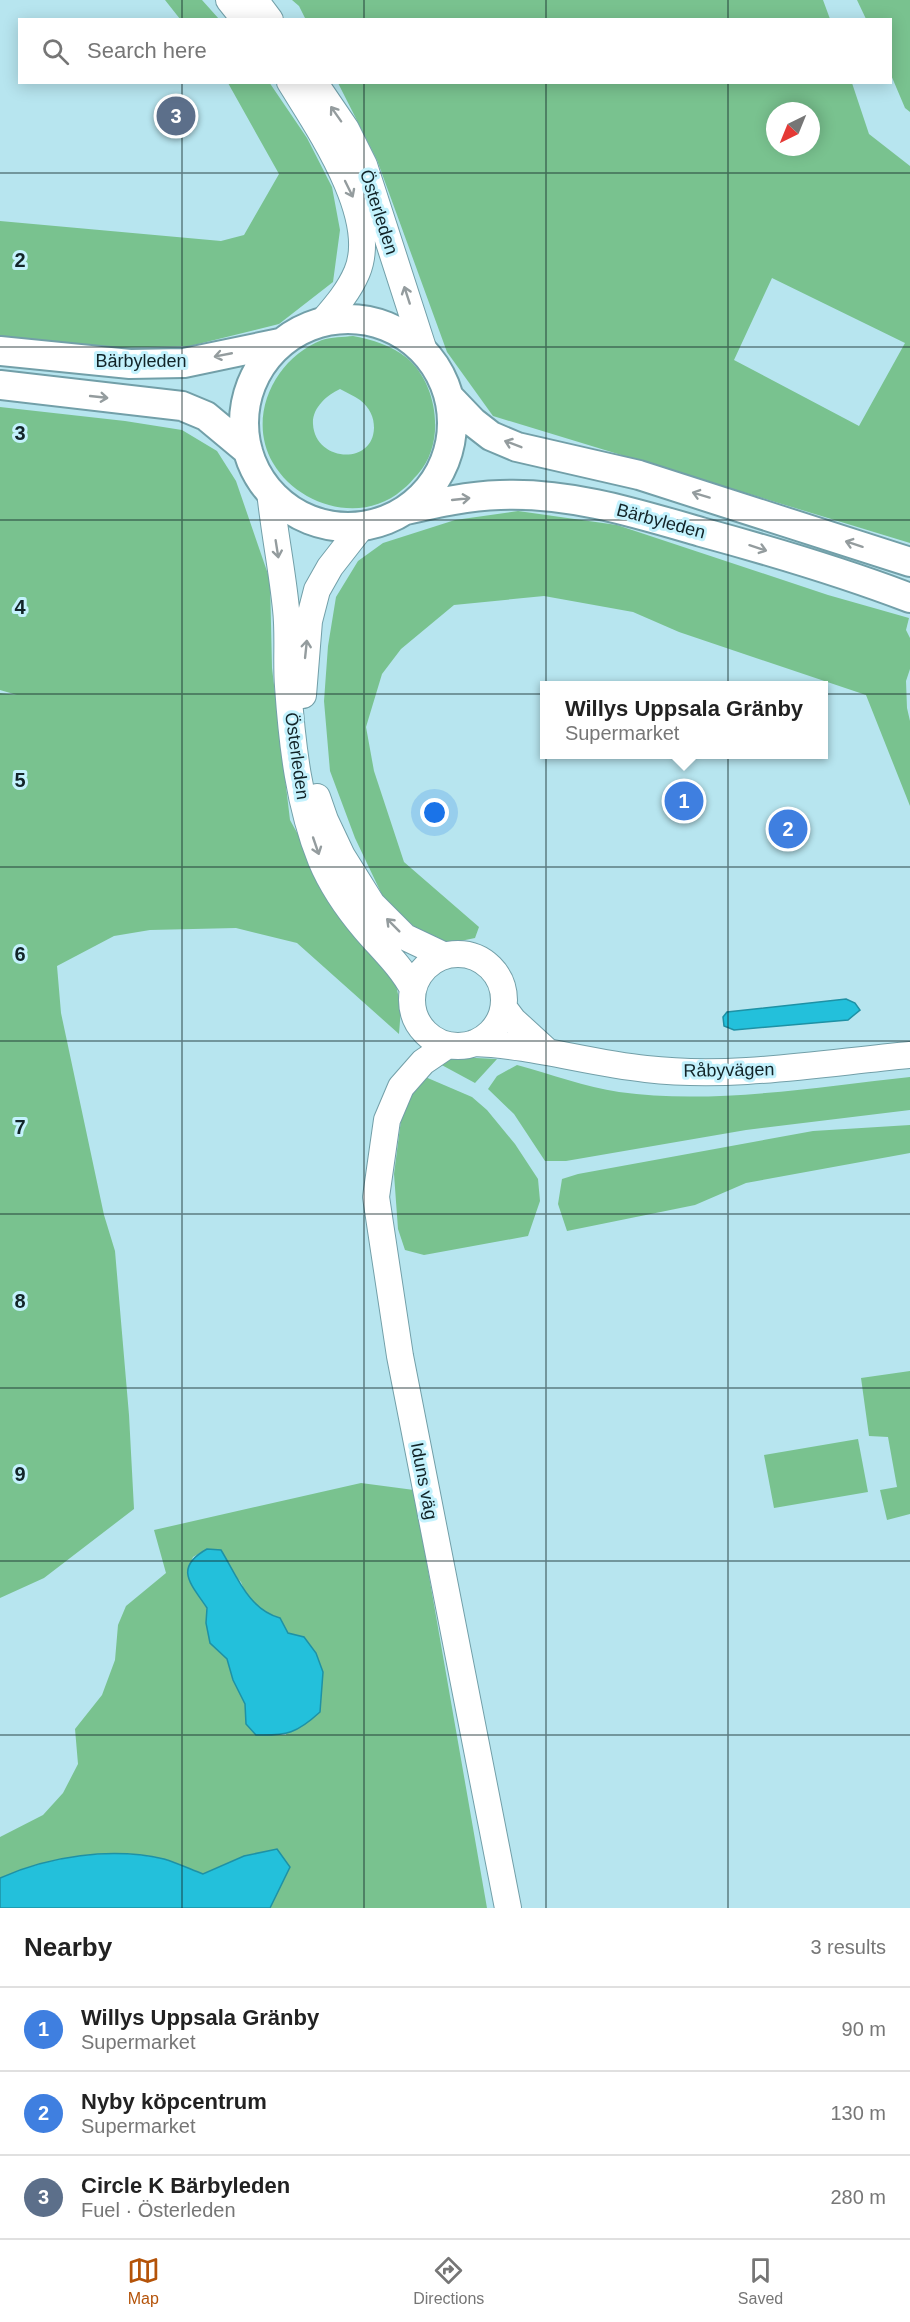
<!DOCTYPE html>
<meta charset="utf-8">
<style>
body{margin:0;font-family:Arial,sans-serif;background:#f2f2f2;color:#222}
.compass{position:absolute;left:766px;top:102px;width:54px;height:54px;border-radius:50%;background:#fff;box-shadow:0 3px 15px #0003;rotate:223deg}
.you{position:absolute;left:435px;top:813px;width:21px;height:21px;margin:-15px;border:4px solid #fff;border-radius:50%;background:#1a73e8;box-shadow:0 0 0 9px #1a73e833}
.badge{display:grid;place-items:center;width:39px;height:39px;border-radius:50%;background:#b45309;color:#fff;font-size:20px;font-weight:700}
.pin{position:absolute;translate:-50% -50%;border:3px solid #fff;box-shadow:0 2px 6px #0006}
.popup{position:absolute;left:540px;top:681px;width:288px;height:78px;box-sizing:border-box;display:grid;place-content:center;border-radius:0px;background:#fff;filter:drop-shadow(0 2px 4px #0005);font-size:20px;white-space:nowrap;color:#767676}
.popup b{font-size:22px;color:#222}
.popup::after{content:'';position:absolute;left:50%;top:100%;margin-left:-12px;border:12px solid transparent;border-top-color:#fff}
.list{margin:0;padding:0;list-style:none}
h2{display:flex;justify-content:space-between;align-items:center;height:78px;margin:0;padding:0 24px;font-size:26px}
h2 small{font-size:20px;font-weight:400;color:#767676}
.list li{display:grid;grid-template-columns:39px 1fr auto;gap:18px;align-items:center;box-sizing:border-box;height:84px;padding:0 24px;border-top:2px solid #e0e0e0}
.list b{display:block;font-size:22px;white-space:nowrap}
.list p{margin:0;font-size:20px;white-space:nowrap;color:#767676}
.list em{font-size:20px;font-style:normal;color:#767676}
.icon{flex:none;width:33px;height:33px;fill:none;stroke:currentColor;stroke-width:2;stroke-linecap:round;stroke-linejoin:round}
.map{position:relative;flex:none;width:910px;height:1908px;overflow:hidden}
.search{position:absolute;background:#fff;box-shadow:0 3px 15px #0003;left:18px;right:18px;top:18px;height:66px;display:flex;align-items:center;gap:15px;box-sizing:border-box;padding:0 21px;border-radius:0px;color:#767676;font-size:22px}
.sheet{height:330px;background:#fff}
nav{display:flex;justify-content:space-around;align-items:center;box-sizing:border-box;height:84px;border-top:2px solid #e0e0e0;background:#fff;font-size:16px;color:#767676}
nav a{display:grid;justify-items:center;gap:3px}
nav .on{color:#b45309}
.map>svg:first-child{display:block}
.green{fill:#79c28f;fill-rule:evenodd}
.water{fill:#23c0db;stroke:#1e91a5;stroke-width:1.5}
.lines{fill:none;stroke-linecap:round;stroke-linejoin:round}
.secondary-casing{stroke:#729fa8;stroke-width:28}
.primary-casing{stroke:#729fa8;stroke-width:32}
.secondary{stroke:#fff;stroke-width:26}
.primary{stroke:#fff;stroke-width:28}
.oneway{stroke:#949c9e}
.grid{fill:none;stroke:#122428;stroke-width:1.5;stroke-opacity:0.55}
.labels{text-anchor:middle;stroke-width:6;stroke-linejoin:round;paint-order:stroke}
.street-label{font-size:18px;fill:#122428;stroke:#c4f2fd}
.grid-label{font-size:20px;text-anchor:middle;font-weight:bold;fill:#122428;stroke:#c4f2fd;stroke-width:6;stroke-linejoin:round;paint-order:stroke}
</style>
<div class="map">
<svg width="910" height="1908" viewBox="0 0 910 1908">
<rect width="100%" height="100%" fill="#b7e5ef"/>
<path class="green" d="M 165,0 L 202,0 L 219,19 L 180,19 Z
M 292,0 L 823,0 L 830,19 L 306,20 L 299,6 Z
M 857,0 L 910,0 L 910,112 L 905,108 L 891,75 L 890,20 L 866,19 Z
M 269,82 L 307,138 L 332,187 L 340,230 L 333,282 L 279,324 L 190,346 L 106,348 L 0,339 L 0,221 L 221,241 L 244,235 L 279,174 L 228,83 Z
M 338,83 L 852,83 L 869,134 L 910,166 L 910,543 L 493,416 L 447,352 L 377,160 ZM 775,111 L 811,111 L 811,147 L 775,147 ZM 772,278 L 905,343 L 859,426 L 734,360 Z
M 353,336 C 373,340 391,345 407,358 C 438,384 446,443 418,474 C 413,479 408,486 402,490 C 362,525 298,506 273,463 C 246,417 275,358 322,340 C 331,337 344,337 353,336 ZM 340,389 C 346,392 354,396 360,400 C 370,408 374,417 374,428 C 373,466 315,462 313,424 C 312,408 327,395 340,389 Z
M 0,407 L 125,421 L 182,430 L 217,451 L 236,481 L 270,580 L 272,668 L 290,820 L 339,909 L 393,971 L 401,1008 L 399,1034 L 297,943 L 236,928 L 150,930 L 114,936 L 57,966 L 61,1013 L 104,1215 L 115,1251 L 129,1415 L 134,1509 L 44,1578 L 0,1598 L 0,693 L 17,695 L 0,690 Z
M 518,511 L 617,525 L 828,595 L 909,618 L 906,630 L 910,638 L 910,669 L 906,681 L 907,708 L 910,721 L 910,806 L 866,695 L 679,632 L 633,612 L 544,596 L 454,605 L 401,649 L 382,674 L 366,727 L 374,771 L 404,862 L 479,927 L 475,938 L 446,944 L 420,932 L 384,899 L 355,838 L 330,771 L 324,701 L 328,646 L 336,597 L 358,561 L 383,543 L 455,520 Z
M 455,1057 L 497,1059 L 475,1083 L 438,1063 Z
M 517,1065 C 550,1074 586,1087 619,1092 C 711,1105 818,1087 910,1077 L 910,1110 L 746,1130 L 566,1161 L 545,1161 L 514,1114 L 488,1089 L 497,1076 Z
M 423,1076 L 472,1097 L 487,1110 L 515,1144 L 538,1179 L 540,1201 L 528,1236 L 424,1255 L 405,1250 L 398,1229 L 394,1174 L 402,1112 Z
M 910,1125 L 910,1153 L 746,1183 L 695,1205 L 567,1231 L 558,1204 L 562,1179 L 578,1174 L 813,1131 Z
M 910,1371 L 910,1514 L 887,1520 L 880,1490 L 897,1487 L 888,1437 L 869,1436 L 861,1378 Z
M 858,1439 L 868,1492 L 774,1508 L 764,1455 Z
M 361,1483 L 414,1490 L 487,1908 L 270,1908 L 272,1901 L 244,1856 L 203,1874 C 190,1869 177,1863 164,1859 C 111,1847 49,1856 0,1878 L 0,1837 L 43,1815 L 63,1793 L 78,1764 L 75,1729 L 102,1695 L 115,1660 L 118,1625 L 126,1606 L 166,1573 L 154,1530 ZM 207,1549 L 241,1582 L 244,1590 L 258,1608 L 268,1614 L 280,1618 L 288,1633 L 304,1637 L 286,1735 L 256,1735 L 246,1724 L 245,1704 L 233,1680 L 227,1659 L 210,1643 L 206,1623 L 207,1609 L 188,1570 L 193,1557 Z"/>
<path class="water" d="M 846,999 L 855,1003 L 860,1010 L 848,1020 L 734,1030 L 724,1026 L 723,1017 L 727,1012 Z
M 207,1549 L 221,1550 C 237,1576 248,1609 280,1618 L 288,1633 L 304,1637 L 316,1653 L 323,1672 L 320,1712 C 297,1733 287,1736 256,1735 L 246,1724 L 245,1704 L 233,1680 L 227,1659 L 210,1643 L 206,1623 L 207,1608 C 191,1584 173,1568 207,1549 Z
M 277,1849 L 290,1867 L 270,1908 L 0,1908 L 0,1878 C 49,1856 111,1847 164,1859 C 177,1863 190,1869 203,1874 L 244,1856 Z"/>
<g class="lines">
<defs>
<path id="secondary" d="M 229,0 L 245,20
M 255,0 L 270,20
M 290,82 C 319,129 380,217 357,272 C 349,291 336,306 323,321
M 314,82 L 346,129 L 364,165 L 424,351
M 270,491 C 274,531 282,569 286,609 C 289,634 286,661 288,686 C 292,744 299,806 321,860 C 331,884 348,909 365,929 C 382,949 401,966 413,989
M 303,695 L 309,621 L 317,590 L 330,567 L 362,526
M 317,797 L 325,820 L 342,856 L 372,904 L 405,937 L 443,955
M412 1000a46 46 0 1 1 92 0a46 46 0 1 1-92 0Z
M 504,1008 L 513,1020 L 548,1052
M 474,1043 C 532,1045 588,1063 646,1069 C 734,1079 822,1063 910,1055
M 448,1045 L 423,1062 L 401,1087 L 387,1120 L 376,1197 L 400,1356 L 508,1908"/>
<path id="primary" d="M244 423a104 104 0 1 1 208 0a104 104 0 1 1-208 0Z
M 0,351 L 130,364 L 184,363 L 280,343
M 0,385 L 182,406 L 206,416 L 248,451
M 450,398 L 473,422 L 491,436 L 517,447 L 639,475 L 910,562
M 406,510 C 437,503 468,496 500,495 C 569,492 636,513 701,532 C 771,551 842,572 910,598"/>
</defs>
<use href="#secondary" class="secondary-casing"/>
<use href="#primary" class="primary-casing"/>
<use href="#secondary" class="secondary"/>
<use href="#primary" class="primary"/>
</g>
<defs><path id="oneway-shaft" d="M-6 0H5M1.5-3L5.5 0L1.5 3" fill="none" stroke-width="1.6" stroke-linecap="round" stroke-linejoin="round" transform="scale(1.5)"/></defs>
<g class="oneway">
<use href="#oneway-shaft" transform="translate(336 114) rotate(-125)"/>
<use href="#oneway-shaft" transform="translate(349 189) rotate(64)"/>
<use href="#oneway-shaft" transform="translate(407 295) rotate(-108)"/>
<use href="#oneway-shaft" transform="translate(223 355) rotate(169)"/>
<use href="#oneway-shaft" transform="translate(99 397) rotate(6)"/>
<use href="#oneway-shaft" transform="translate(513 444) rotate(-159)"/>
<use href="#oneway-shaft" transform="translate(701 495) rotate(-163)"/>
<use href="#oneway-shaft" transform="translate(461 499) rotate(-6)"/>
<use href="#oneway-shaft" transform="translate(854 544) rotate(-162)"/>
<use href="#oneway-shaft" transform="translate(758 548) rotate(18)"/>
<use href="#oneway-shaft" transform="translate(277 549) rotate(81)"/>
<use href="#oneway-shaft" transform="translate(306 649) rotate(-84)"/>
<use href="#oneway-shaft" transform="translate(316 846) rotate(71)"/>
<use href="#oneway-shaft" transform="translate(393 925) rotate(-135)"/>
</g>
<path class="grid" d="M 182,0 L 182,20M 364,0 L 364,20M 546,0 L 546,20M 728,0 L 728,20M 182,82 L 182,1908M 364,82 L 364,1908M 546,82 L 546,1908M 728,82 L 728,1908M 0,173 L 910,173M 0,347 L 910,347M 0,520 L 910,520M 0,694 L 910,694M 0,867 L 910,867M 0,1041 L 910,1041M 0,1214 L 910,1214M 0,1388 L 910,1388M 0,1561 L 910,1561M 0,1735 L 910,1735"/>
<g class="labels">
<g class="street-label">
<text transform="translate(379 212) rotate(72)" y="6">Österleden</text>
<text x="141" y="367">Bärbyleden</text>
<text transform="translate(661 521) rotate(15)" y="6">Bärbyleden</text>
<text transform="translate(297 756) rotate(82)" y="6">Österleden</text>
<text transform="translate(729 1070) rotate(-1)" y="6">Råbyvägen</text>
<text transform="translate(424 1481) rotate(79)" y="6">Iduns väg</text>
</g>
</g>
<g class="grid-label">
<text x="20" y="267">2</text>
<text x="20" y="440">3</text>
<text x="20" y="614">4</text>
<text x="20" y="787">5</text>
<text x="20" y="961">6</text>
<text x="20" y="1134">7</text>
<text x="20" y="1308">8</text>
<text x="20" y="1481">9</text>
</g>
</svg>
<svg class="compass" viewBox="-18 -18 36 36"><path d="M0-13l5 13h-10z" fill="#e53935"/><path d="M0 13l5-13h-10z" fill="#767676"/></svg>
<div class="you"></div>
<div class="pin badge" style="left:684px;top:801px;background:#3f7fe0">1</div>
<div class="popup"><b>Willys Uppsala Gränby</b>Supermarket</div>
<div class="pin badge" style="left:788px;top:829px;background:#3f7fe0">2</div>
<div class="pin badge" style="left:176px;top:116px;background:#5c6f8a">3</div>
<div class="search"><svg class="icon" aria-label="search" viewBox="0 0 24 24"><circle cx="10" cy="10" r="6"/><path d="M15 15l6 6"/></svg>Search here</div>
</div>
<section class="sheet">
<h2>Nearby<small>3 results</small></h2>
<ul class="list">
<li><span class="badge" style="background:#3f7fe0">1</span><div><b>Willys Uppsala Gränby</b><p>Supermarket</p></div><em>90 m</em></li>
<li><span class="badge" style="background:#3f7fe0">2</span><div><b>Nyby köpcentrum</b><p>Supermarket</p></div><em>130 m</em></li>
<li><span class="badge" style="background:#5c6f8a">3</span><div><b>Circle K Bärbyleden</b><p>Fuel · Österleden</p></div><em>280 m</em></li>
</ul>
</section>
<nav>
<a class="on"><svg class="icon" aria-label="map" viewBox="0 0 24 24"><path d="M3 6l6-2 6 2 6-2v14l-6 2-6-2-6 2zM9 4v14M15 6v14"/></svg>Map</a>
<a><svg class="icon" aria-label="directions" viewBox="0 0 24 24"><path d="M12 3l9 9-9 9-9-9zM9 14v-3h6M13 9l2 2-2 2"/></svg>Directions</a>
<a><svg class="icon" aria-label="saved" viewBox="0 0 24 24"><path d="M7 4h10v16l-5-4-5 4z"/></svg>Saved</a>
</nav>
